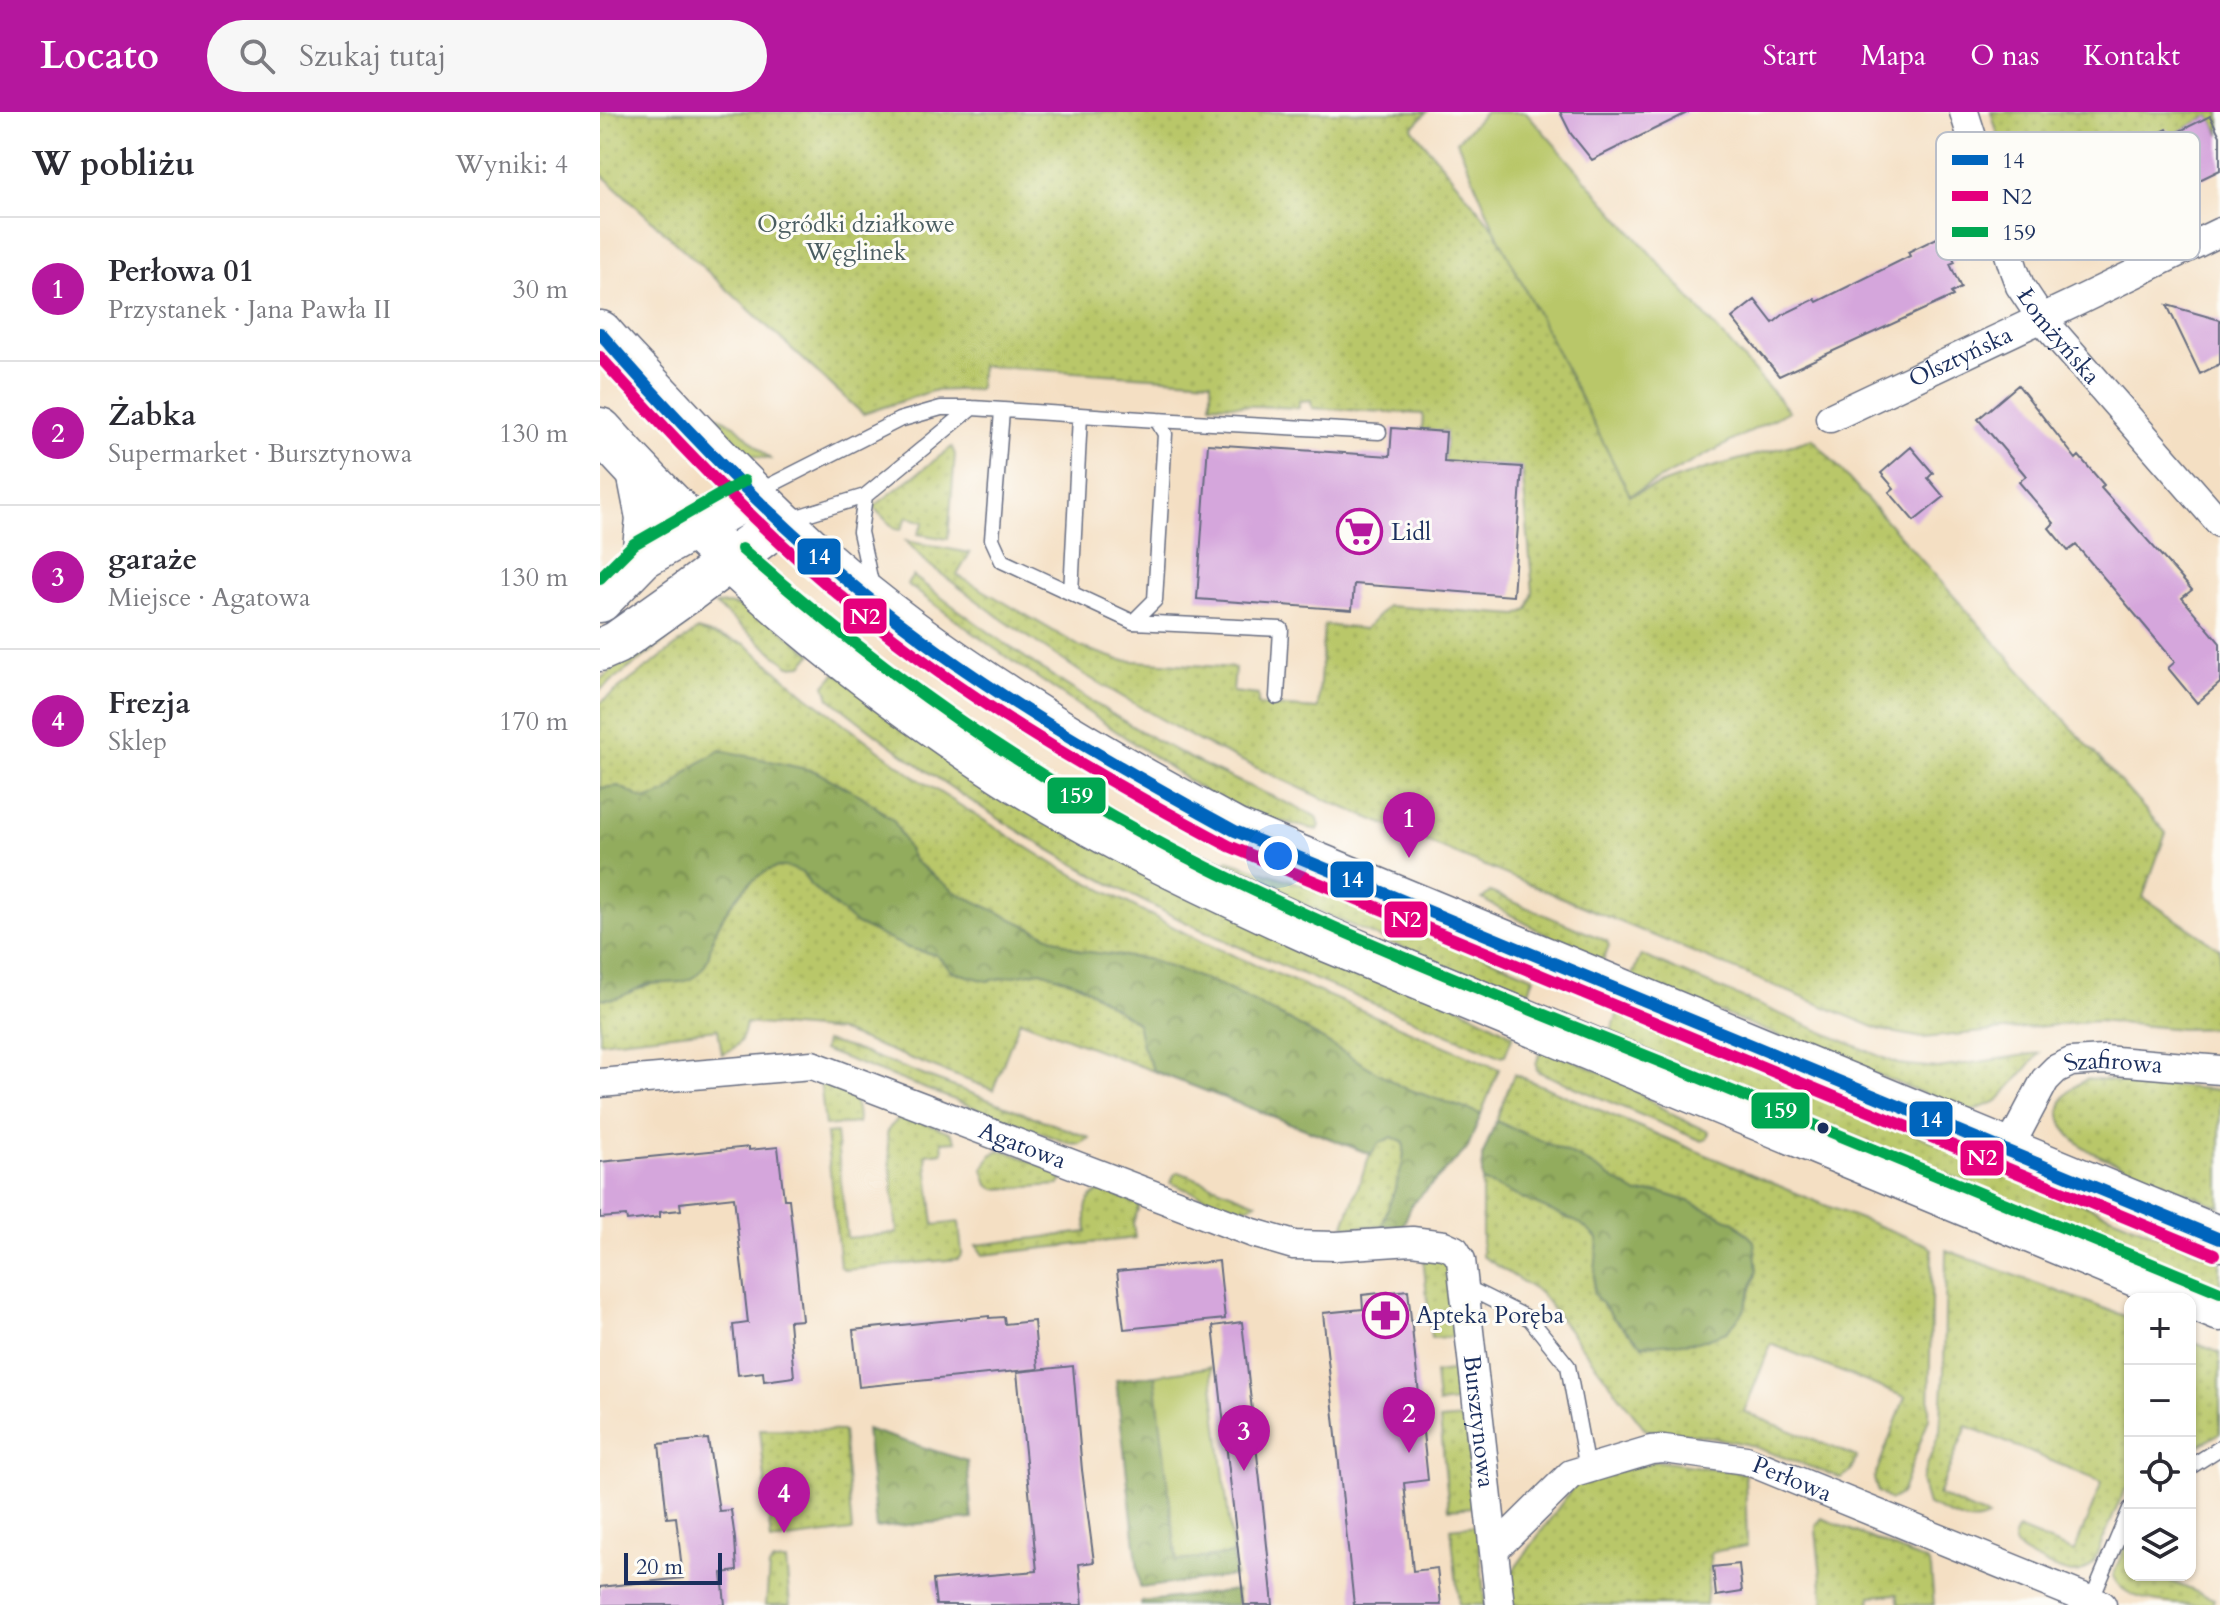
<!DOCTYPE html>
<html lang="pl">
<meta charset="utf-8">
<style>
body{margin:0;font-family:Cardo,serif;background:#f7f7f7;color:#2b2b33}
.controls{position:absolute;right:24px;bottom:24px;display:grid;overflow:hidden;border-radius:16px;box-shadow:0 2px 6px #0004}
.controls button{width:72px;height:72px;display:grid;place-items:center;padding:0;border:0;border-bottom:2px solid #e1e1e2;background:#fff;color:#2b2b33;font:40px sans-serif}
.scale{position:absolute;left:24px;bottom:20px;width:98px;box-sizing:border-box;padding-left:8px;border:4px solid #1b2f5e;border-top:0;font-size:22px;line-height:28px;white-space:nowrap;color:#1b2f5e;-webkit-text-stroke:6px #fdfcf7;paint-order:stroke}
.you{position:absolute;left:678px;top:744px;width:28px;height:28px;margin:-20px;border:6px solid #fff;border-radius:50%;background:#1a73e8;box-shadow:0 0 0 12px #1a73e833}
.badge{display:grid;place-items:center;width:52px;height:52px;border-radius:50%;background:#b5179e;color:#fff;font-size:26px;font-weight:700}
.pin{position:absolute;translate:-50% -66px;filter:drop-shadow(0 2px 4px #0008)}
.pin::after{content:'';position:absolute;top:42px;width:28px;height:24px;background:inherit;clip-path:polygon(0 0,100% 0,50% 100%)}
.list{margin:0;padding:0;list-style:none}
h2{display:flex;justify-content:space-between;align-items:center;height:104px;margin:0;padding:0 32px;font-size:34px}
h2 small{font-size:26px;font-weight:400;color:#7c7c81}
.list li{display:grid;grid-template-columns:52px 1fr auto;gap:24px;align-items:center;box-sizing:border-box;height:144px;padding:0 32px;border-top:2px solid #e1e1e2}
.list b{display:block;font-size:30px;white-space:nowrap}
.list p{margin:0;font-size:26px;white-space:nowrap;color:#7c7c81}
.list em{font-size:26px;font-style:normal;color:#7c7c81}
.icon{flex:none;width:44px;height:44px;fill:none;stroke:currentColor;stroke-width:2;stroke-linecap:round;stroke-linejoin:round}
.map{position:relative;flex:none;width:1620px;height:1493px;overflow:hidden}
header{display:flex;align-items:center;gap:48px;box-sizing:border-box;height:112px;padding:0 40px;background:#b5179e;color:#fff}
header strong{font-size:38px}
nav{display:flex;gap:44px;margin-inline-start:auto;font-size:28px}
.search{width:560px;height:72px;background:#f7f7f7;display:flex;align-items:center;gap:20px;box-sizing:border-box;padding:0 28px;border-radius:44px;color:#7c7c81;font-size:30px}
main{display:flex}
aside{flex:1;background:#fff}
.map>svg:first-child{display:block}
.grass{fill:url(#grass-dots);stroke:#6a7b64;stroke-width:2}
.forest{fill:url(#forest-crowns);stroke:#566e5e;stroke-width:2}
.park{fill:#b9c769;stroke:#6a7b64;stroke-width:2}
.building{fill:#d5a6dc}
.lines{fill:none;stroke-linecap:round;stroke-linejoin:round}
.lane-casing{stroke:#676d81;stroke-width:17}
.street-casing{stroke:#676d81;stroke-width:31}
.secondary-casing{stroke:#676d81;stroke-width:45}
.primary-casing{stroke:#676d81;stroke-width:47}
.lane{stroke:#fff;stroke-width:14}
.street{stroke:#fff;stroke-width:28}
.secondary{stroke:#fff;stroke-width:42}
.primary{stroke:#fff;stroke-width:44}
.bus-1-casing{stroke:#fdfcf7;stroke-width:18}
.bus-2-casing{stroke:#fdfcf7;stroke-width:18}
.bus-3-casing{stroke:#fdfcf7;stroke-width:18}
.bus-1{stroke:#0065bd;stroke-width:12}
.bus-2{stroke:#e5007d;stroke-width:12}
.bus-3{stroke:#00a651;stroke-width:12}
.bus-dot{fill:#1b2f5e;stroke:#fdfcf7;stroke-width:3}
.labels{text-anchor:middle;stroke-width:6;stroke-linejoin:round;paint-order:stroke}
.park-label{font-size:24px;fill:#4a5d61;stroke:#fdfcf7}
.street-label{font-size:24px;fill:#1b2f5e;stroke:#fdfcf7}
.poi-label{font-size:24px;fill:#1b2f5e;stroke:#fdfcf7;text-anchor:start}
.key{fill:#fdfcf7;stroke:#b9bec9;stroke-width:2}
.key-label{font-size:22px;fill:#1b2f5e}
.line-badge{stroke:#fdfcf7;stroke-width:3}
.badge-label{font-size:22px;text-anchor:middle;font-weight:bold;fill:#fff}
</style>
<header>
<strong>Locato</strong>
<div class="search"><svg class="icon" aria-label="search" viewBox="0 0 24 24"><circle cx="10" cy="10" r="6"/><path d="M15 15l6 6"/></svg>Szukaj tutaj</div>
<nav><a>Start</a><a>Mapa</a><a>O nas</a><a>Kontakt</a></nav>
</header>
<main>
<aside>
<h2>W pobliżu<small>Wyniki: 4</small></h2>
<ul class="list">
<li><span class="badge">1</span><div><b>Perłowa 01</b><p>Przystanek · Jana Pawła II</p></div><em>30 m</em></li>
<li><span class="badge">2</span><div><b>Żabka</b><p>Supermarket · Bursztynowa</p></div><em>130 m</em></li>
<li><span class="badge">3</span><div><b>garaże</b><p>Miejsce · Agatowa</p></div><em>130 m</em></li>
<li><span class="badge">4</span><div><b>Frezja</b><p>Sklep</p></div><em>170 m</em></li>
</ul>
</aside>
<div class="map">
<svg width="1620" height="1493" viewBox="0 0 1620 1493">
<defs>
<pattern id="grass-dots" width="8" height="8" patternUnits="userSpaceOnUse" patternTransform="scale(2)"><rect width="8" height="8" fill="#b9c769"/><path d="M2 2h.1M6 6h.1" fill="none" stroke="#9eab5d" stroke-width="1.8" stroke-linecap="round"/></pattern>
<pattern id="forest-crowns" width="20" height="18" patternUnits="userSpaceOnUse" patternTransform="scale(2)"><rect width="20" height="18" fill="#92ac5d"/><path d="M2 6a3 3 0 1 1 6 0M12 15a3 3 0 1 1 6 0" fill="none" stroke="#768c50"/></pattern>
</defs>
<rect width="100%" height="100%" fill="#fdfcf7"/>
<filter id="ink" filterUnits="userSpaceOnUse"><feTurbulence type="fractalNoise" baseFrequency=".0125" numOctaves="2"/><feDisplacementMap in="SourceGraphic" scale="16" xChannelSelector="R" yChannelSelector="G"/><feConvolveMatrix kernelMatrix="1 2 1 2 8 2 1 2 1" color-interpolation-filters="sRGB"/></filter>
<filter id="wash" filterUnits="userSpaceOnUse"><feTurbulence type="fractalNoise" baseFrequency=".006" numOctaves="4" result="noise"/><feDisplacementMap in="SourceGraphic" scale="32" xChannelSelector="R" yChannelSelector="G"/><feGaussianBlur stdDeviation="1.8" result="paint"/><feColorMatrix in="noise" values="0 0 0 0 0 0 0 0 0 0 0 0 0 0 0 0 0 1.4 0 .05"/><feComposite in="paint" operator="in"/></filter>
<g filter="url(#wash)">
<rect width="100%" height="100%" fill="#f4dfc3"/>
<path class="grass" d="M 0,0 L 827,0 L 812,16 L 895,118 L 1030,383 L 1102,358 L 1213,327 L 1566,721 L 1543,785 L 1620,837 L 1620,916 L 1581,917 L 1497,909 L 1323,926 L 1281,918 L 726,688 L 599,629 L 485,563 L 403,508 L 328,452 L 306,429 L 370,441 L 357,463 L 481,535 L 520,548 L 635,556 L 633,580 L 658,583 L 658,593 L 718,597 L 724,513 L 765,517 L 787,494 L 918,503 L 928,498 L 933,480 L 922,355 L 844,350 L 846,320 L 822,318 L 823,302 L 712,296 L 711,288 L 699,289 L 699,296 L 611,292 L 611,269 L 381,254 L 379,277 L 332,279 L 263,302 L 0,61 Z
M 1391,0 L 1620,0 L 1620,23 L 1610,4 L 1570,24 L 1549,26 L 1546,22 L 1473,57 L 1467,48 L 1471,57 L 1443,71 L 1454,93 L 1449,97 L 1452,108 L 1436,114 L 1437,120 L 1429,123 Z
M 115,303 L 135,313 L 170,347 C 137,343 128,331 105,309 Z
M 352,335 L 355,343 L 348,427 L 318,422 L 324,410 L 307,405 L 301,418 L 295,417 L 273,395 Z
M 313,464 C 397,528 485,590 578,640 C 623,664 671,683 717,705 L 720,714 L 718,718 L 658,704 L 613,685 L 395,537 L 307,472 Z
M 128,492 L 158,499 L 212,542 L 202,553 L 189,554 L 115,493 Z
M 89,503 L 87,513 L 0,578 L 0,567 Z
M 97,518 L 145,532 L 207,584 L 315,665 L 457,754 L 602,830 L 899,957 L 867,1037 L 812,1092 L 803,1113 L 749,1115 L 744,1113 L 770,1042 L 420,908 L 393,978 L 239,919 L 146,911 C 143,929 139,935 122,942 L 118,917 L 0,930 L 0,591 Z
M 236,561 L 913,923 L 905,943 L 900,944 C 805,904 709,867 615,824 C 478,761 347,680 229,586 L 225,573 Z
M 627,748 L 756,790 L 934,865 L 925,890 L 623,757 Z
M 890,780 L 1007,829 L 1009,834 L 1001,853 L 882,787 Z
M 1041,843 L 1298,952 L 1338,956 L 1440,941 L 1398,989 L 1370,1000 L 1031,865 Z
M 1019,899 L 1620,1149 L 1620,1175 L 1009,923 Z
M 225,929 L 251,936 L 490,1026 L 480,1032 L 468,1031 L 223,938 Z
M 942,935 L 1015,966 L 1075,1004 L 1109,1020 L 1107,1027 L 1102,1029 L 937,959 L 936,952 Z
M 914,962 L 1227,1094 L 1326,1132 L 1332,1137 L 1329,1306 L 1301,1382 L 1290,1388 L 1278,1380 L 1274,1367 L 1305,1285 L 1171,1232 L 1144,1300 L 1257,1345 L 1250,1360 L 1241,1366 L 1146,1332 L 1094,1322 L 1046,1318 L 940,1181 L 882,1144 L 882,1045 Z
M 1487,967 L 1620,978 L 1620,1095 L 1491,1040 C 1455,1018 1446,988 1487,967 Z
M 220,968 C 246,979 258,979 258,1011 L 225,1014 Z
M 303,1003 L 350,1020 L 356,1029 L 342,1030 L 343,1040 L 326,1042 L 334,1113 L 359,1110 L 362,1142 L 358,1147 L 245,1158 L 240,1154 L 226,1022 L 236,1021 L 247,1126 L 297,1121 L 287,1022 L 290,1015 Z
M 399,1039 L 407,1039 L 460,1061 L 464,1067 L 459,1073 L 395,1077 L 388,1073 L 383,1057 L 391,1043 Z
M 579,1060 L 656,1090 L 648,1095 L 633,1097 L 571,1071 L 574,1063 Z
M 502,1078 L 540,1093 L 533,1111 L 535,1126 L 383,1143 L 376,1133 L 487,1120 C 486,1101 481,1087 502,1078 Z
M 1346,1138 L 1530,1206 L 1530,1375 L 1524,1379 L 1493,1451 C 1488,1456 1484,1460 1476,1461 C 1465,1462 1423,1444 1417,1435 C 1412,1428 1414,1423 1418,1417 L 1474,1440 L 1502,1370 L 1367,1314 L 1338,1383 L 1388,1405 C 1372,1418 1346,1400 1328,1393 L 1321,1369 L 1340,1319 L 1344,1258 Z
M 823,1144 L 842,1146 L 848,1152 L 865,1289 L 838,1292 L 835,1261 L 857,1258 L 854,1225 L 831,1226 Z
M 1590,1229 L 1620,1241 L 1620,1321 L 1590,1339 Z
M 866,1306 L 875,1395 L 849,1397 L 840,1308 Z
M 160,1317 L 243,1319 L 252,1419 L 171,1429 Z
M 1057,1349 L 1145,1361 L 1147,1434 L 1111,1440 L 1106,1493 L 911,1493 L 908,1466 L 976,1371 Z
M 1222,1406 L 1328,1450 L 1331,1457 L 1334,1493 L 1299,1493 L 1297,1482 L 1271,1484 L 1270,1493 L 1224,1493 L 1216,1418 L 1216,1413 Z
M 877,1413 L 885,1493 L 859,1493 L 851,1416 Z
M 1530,1421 L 1530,1463 L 1555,1463 L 1614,1487 L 1612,1493 C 1581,1493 1524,1493 1513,1464 Z
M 186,1449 L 190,1493 L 166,1493 L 169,1455 L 173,1450 Z"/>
<path class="forest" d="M 120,638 L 215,659 L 262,684 L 294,709 L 314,749 L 357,781 L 481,839 L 547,847 L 620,873 L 691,909 L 802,975 L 881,1002 L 867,1037 L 812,1092 L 803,1113 L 782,1114 C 790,1086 805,1060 804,1031 L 792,1025 L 779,1031 L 771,1042 L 554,959 L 542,934 L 537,911 L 479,872 L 441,859 L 387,869 L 353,860 L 336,843 L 308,836 L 256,812 L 210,773 L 203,761 C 198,760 191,755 185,755 C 156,753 125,797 115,821 C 107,840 113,848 95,864 C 84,874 61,869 47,873 C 28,879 21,890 0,886 L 0,676 L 19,674 L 45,688 L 68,680 L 93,655 Z
M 896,1009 L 978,1045 L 1038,1082 L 1059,1080 L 1088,1089 L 1135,1110 L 1154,1129 L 1157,1159 L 1144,1199 L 1127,1220 L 1098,1230 L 1042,1233 L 1014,1207 L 993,1181 L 998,1127 L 981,1112 L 882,1069 L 882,1045 Z
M 555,1263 L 577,1449 L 633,1442 L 635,1464 L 540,1476 L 516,1268 Z
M 266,1317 L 367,1349 L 372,1407 L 276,1416 Z
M 637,1478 L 638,1493 L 541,1493 L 541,1490 Z"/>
<path class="park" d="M 886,0 L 926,0 L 1189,299 L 1030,383 L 895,118 L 857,29 Z
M 611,1255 L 633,1442 L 577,1449 L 555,1263 Z"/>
<g id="blocks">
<path class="building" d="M 960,0 L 1089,0 L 992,48 L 971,22 Z
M 1610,4 L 1620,24 L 1620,58 L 1472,130 L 1443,71 L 1546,21 L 1549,26 L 1567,17 L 1570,24 Z
M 1343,123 L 1355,150 L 1350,152 L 1361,176 L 1351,181 L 1353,184 L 1179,264 L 1132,206 L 1155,188 L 1173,211 L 1184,202 L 1215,187 L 1217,190 L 1310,144 L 1308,140 Z
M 1567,193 L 1620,208 L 1620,252 L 1600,262 Z
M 1418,273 L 1476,347 L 1479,344 L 1504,373 L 1501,376 L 1592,478 L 1582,486 L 1620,531 L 1620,571 L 1597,591 L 1568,556 L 1575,550 L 1523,488 L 1476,433 L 1468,439 L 1449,416 L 1454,411 L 1419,370 L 1426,364 L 1378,307 Z
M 792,316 L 846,320 L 844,350 L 922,355 L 913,484 L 754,472 L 752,498 L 597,487 L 608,332 L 790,344 Z
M 1311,335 L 1333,361 L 1328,366 L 1344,385 L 1314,409 L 1289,380 L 1294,376 L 1281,361 Z
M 149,1035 L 149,1038 L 178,1035 L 184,1087 L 189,1087 L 202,1208 L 189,1209 L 194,1265 L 164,1269 L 163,1260 L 138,1263 L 133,1213 L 148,1211 L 134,1085 L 80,1091 L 81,1098 L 60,1100 L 60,1105 L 27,1109 L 26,1104 L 0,1106 L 0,1050 Z
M 619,1149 L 625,1207 L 524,1217 L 517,1159 Z
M 808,1178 L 828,1368 L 804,1371 L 813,1459 L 837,1456 L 841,1493 L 754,1493 L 723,1201 L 763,1197 L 762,1183 Z
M 389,1204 L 389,1206 L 404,1205 L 405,1212 L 434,1209 L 438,1257 L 259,1275 L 253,1218 Z
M 642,1210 L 664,1404 L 673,1493 L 644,1493 L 613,1214 Z
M 473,1254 L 482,1358 L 494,1450 L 479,1452 L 483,1493 L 336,1493 L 333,1468 L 437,1459 L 417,1260 Z
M 108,1327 L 119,1399 L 131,1398 L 135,1427 L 137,1459 L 122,1461 L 125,1493 L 0,1493 L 0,1475 L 83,1466 L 76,1405 L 67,1406 L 59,1332 Z
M 1139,1452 L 1142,1480 L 1116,1484 L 1113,1455 Z"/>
</g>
</g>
<g filter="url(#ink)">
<use href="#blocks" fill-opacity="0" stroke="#676d81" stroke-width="2"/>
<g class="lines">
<defs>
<path id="lane" d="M 557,308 L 779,320
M 159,379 L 299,308 L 341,296 L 372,296 L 557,308 L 565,322 L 555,488 L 533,510 L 402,449 L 392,427 L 402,299
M 265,384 L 260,420 L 272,475
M 187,408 L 265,384 L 372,296
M 471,481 L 480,304
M 533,510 L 681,517 L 677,585
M 864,1174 L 930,1207 L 968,1254 L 987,1357
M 1590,1355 L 1620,1336
M 1491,1489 L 1530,1397"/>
<g id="street">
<path id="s1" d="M 1364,0 L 1414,158 L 1420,174 L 1442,207 L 1620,411"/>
<path id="s2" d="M 1230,306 L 1476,190 L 1620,120"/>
<path id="s3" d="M 0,971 L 212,953 L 653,1121 L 694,1133 L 736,1134 L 812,1129 L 844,1133 L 855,1138 L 861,1148 L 900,1493"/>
<path id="s4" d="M 1408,1038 L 1445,968 L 1456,957 L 1471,950 L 1504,948 L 1620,958"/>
<path id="s5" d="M 895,1437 L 971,1362 L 1051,1338 L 1064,1337 L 1146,1348 L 1502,1493"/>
</g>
<path id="secondary" d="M 38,360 L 47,406 L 43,445
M 0,489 L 43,445 L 152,383
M 0,538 L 16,531 L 85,482 L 181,410"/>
<path id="primary" d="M 0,221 C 22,247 47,271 70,296 C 118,348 167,399 220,446 C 345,556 490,641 635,719 L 1620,1127
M 0,318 C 117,448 255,563 402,659 C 506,726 618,778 731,829 L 1620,1197"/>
</defs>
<use href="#lane" class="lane-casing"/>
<use href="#street" class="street-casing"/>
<use href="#secondary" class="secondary-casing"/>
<use href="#primary" class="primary-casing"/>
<use href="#lane" class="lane"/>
<use href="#street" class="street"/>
<use href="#secondary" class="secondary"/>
<use href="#primary" class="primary"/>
<defs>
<path id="bus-1" d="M 0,221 C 80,313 172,409 267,485 C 380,577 507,649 635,719 L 1620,1127"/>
<path id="bus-2" d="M 0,245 C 80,334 163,421 255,496 C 369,590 499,665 629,734 L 1614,1142"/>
<path id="bus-3" d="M 142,437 C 265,546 398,643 543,722 C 712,814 893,882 1071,954 C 1254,1028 1437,1104 1620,1180
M 0,466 L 34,432 L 144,369"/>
</defs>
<use href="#bus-1" class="bus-1-casing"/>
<use href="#bus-2" class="bus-2-casing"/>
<use href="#bus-3" class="bus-3-casing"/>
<use href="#bus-1" class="bus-1"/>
<use href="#bus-2" class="bus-2"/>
<use href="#bus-3" class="bus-3"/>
</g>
</g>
<defs>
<symbol id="supermarket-ring" viewBox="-11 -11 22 22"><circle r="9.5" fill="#fdfcf7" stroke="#b5179e" stroke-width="1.5"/><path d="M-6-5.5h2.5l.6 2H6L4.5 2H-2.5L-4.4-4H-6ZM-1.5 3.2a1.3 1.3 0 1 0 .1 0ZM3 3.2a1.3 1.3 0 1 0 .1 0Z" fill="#b5179e"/></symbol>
<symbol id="pharmacy-ring" viewBox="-11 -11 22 22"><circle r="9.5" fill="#fdfcf7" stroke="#b5179e" stroke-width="1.5"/><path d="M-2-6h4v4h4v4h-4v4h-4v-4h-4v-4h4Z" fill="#b5179e"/></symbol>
</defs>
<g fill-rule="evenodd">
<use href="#supermarket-ring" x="734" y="394" width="51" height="51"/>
<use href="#pharmacy-ring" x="760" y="1178" width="51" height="51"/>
</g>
<circle class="bus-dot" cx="1223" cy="1016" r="7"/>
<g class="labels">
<g class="park-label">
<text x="256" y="120">Ogródki działkowe<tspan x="256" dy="28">Węglinek</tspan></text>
</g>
<g class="street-label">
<text dy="8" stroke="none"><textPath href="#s1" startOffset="246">Łomżyńska</textPath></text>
<text dy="8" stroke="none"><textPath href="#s2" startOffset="144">Olsztyńska</textPath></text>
<text dy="8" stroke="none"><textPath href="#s4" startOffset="154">Szafirowa</textPath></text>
<text dy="8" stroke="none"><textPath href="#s3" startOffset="438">Agatowa</textPath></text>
<text dy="8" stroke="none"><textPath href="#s3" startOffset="1064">Bursztynowa</textPath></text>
<text dy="8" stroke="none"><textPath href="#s5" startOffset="336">Perłowa</textPath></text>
</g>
<g class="poi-label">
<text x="791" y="428">Lidl</text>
<text x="816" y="1211">Apteka Poręba</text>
</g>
</g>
<rect x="1336" y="20" width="264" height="128" rx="12" class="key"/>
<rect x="1352" y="43" width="36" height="10" fill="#0065bd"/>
<rect x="1352" y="79" width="36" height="10" fill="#e5007d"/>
<rect x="1352" y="115" width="36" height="10" fill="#00a651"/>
<g class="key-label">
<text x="1402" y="56">14</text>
<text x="1402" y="92">N2</text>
<text x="1402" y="128">159</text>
</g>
<g class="line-badge">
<rect x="196" y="425" width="46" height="39" rx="8" fill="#0065bd"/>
<rect x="242" y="485" width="46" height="38" rx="8" fill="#e5007d"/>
<rect x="446" y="664" width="61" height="39" rx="8" fill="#00a651"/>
<rect x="729" y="748" width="46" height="39" rx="8" fill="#0065bd"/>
<rect x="783" y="788" width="46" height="39" rx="8" fill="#e5007d"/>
<rect x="1150" y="979" width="61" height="39" rx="8" fill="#00a651"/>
<rect x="1308" y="988" width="46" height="38" rx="8" fill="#0065bd"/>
<rect x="1359" y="1027" width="46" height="38" rx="8" fill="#e5007d"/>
</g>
<g class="badge-label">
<text x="219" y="452">14</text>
<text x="265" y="512">N2</text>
<text x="476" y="691">159</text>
<text x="752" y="775">14</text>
<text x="806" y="815">N2</text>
<text x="1180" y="1006">159</text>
<text x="1331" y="1015">14</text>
<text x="1382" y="1053">N2</text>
</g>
</svg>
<div class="controls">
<button>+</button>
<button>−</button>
<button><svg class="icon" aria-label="locate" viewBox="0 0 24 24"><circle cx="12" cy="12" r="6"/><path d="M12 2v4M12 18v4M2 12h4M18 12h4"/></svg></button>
<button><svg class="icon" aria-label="layers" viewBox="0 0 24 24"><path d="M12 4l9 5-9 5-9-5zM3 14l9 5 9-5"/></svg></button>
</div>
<div class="scale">20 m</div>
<div class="you"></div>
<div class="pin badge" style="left:809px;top:746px">1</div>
<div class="pin badge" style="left:809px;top:1341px">2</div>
<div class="pin badge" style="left:644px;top:1359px">3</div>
<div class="pin badge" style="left:184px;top:1421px">4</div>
</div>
</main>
